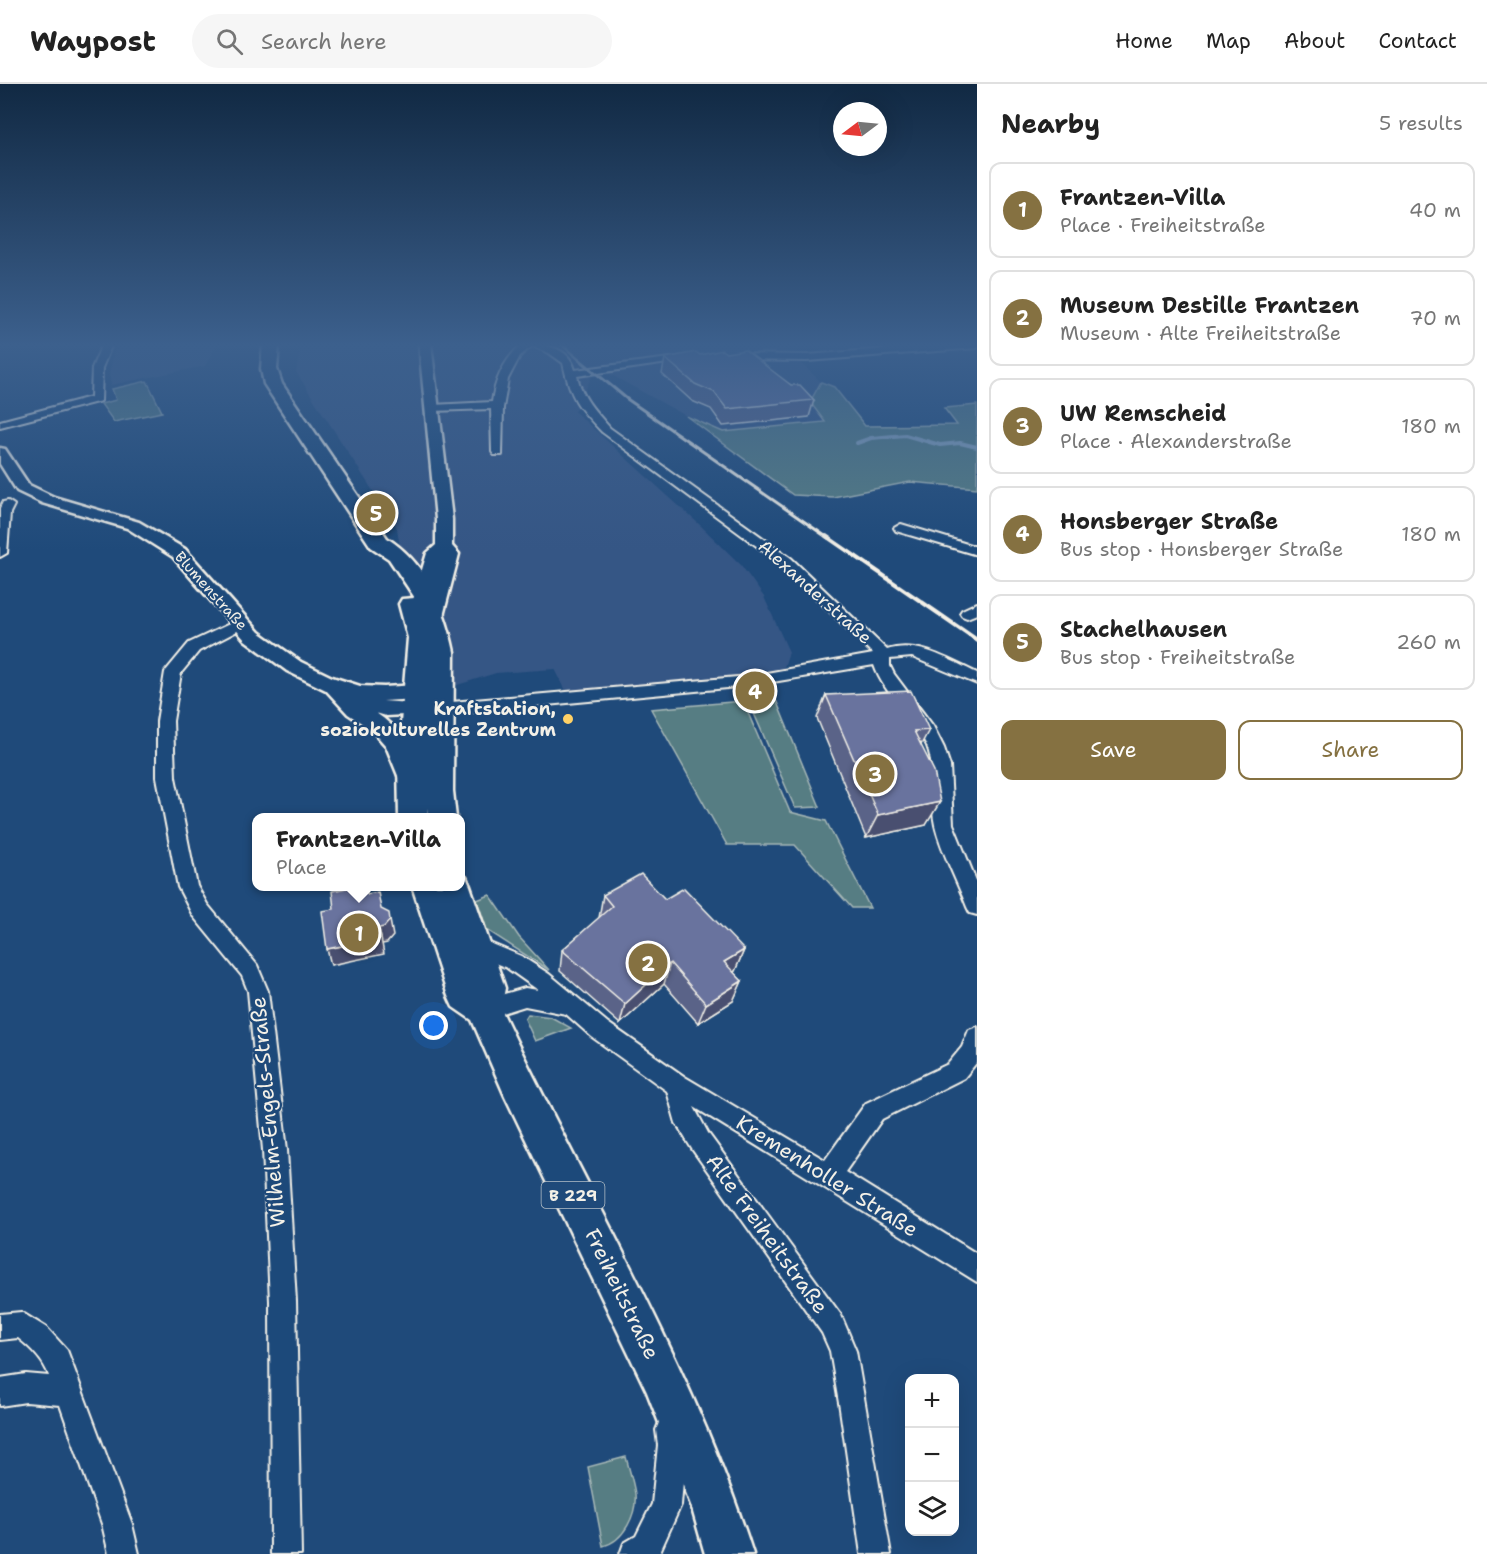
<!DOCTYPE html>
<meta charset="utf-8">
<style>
body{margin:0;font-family:"Shantell Sans",sans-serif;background:#f6f6f6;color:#222}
.controls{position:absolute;right:18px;bottom:18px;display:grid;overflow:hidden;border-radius:12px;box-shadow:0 6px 24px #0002}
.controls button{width:54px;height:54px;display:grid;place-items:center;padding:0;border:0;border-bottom:2px solid #e0e0e0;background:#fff;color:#222;font:30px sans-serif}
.compass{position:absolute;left:833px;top:18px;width:54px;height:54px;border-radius:50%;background:#fff;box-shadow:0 6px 24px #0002;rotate:254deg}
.you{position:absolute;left:434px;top:942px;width:21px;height:21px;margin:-15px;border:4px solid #fff;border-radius:50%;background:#1a73e8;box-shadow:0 0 0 9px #1a73e833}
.badge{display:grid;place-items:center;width:39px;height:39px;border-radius:50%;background:#857141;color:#fff;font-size:20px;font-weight:700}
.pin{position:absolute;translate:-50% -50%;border:3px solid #fff;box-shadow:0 2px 6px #0006}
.popup{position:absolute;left:252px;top:729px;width:213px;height:78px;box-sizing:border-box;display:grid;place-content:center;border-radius:12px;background:#fff;filter:drop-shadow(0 2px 4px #0005);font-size:20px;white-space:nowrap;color:#767676}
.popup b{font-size:22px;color:#222}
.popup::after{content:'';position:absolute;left:50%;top:100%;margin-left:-12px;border:12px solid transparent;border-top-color:#fff}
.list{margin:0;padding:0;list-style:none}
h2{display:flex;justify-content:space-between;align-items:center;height:78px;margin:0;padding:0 24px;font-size:26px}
h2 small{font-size:20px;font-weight:400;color:#767676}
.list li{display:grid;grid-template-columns:39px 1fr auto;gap:18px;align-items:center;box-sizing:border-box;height:96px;margin:0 12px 12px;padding:0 12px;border:2px solid #e0e0e0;border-radius:12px}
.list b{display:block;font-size:22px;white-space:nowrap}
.list p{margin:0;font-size:20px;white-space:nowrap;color:#767676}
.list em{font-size:20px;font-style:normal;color:#767676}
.actions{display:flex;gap:12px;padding:18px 24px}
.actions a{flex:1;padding:14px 0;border:2px solid #857141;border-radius:12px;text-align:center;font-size:21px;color:#857141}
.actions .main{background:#857141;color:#fff}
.icon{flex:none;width:33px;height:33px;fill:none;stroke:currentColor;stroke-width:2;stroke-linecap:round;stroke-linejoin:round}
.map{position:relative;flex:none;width:977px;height:1470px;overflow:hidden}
header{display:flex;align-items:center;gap:36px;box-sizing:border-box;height:84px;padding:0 30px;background:#fff;border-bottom:2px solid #e0e0e0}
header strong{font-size:28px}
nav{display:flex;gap:33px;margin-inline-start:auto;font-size:21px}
.search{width:420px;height:54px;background:#f6f6f6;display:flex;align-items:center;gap:15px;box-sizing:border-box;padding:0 21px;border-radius:33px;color:#767676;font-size:22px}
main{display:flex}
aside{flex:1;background:#fff}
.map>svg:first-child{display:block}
.built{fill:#355685}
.green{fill:#577d83;stroke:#a6b7b6;stroke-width:1.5}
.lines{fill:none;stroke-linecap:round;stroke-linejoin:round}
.stream{stroke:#8ea8c0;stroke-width:4}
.minor-casing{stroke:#f4f1e8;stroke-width:4}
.tertiary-casing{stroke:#f4f1e8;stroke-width:5}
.primary-casing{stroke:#f4f1e8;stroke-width:5}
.minor{fill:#1f4a7a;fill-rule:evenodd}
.tertiary{fill:#1f4a7a;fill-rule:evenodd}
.primary{fill:#1f4a7a;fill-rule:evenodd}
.rail-far1{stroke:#f4f1e8;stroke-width:3}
.rail{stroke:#f4f1e8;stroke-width:4}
.wall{fill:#5a6388;stroke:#f4f1e8;stroke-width:1.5}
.shaded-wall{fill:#4a506f;stroke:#f4f1e8;stroke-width:1.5}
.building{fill:#69739e;stroke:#f4f1e8;stroke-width:1.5}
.poi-dot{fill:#ffd166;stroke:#1f4a7a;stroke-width:2}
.labels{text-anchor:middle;stroke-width:4.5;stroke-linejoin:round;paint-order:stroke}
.far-street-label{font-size:15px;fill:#f4f1e8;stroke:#1f4a7a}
.shield{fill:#1f4a7a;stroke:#b4bfc7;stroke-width:1.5}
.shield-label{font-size:16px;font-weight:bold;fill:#f4f1e8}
.street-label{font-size:18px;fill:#f4f1e8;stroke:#1f4a7a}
.poi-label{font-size:18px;font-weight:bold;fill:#f4f1e8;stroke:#1f4a7a;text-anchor:end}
.near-street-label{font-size:21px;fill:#f4f1e8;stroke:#1f4a7a}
</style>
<header>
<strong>Waypost</strong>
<div class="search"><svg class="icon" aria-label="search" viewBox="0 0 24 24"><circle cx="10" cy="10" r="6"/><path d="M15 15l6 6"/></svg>Search here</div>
<nav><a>Home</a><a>Map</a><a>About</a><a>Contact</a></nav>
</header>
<main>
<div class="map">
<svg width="977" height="1470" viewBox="0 0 977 1470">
<rect width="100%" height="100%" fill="#1f4a7a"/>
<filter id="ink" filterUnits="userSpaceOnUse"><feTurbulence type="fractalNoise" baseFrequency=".0167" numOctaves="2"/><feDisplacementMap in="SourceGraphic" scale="12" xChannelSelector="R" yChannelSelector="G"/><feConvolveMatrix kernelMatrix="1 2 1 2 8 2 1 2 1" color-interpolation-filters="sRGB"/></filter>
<g filter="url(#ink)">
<path class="built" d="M 119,260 L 217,260 L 205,282 L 111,301 L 109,290 L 114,268 Z
M 301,260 L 776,260 L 802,280 L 821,298 L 810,318 L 825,338 L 723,348 L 686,332 L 608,289 L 592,292 L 575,328 L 700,441 L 741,481 L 764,513 L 789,568 L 782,589 L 566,607 L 555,585 L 496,589 L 422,612 L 397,444 L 296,288 Z"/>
<path class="green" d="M 147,297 L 162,328 L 114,338 L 101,320 L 116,316 L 112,305 Z
M 821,298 L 834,303 L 865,342 L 957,341 L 944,324 L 977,321 L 977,404 L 910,398 L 833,413 L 793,411 L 686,332 L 723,348 L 825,338 L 810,318 Z
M 776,616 L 820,723 L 795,724 L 749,618 Z
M 743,617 L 790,728 L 826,737 L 870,824 L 852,824 L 795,761 L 727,761 L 651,625 Z
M 490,811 L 519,853 L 549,886 L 487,846 L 477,816 Z
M 528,930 L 551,933 L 571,944 L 535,957 L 525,935 Z
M 626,1373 C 629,1385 633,1397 635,1410 C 637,1430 624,1457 603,1462 L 588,1383 Z"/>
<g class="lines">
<path class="stream" d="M 857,359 L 871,354 L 905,351 L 940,361 L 960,359 L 977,363"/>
<defs>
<path id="minor" d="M 102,260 L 112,260 L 102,284 L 101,317 L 0,343 L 0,337 L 91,313 L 92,284 Z
M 522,260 C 543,260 569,262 575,286 L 693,271 L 694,273 L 689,276 L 577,292 C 582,314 595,327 610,344 L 791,474 L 887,566 C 918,556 949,576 977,589 L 977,600 L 912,573 L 890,575 L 890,582 L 894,590 L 933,642 L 944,664 L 950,682 L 953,740 L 977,799 L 977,831 L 970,829 L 967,823 C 957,797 941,767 935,741 C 929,715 937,688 927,662 C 914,633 884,611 874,581 L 749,602 L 440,631 L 434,629 L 432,625 L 434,621 L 440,619 L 749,592 L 873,570 L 781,480 L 602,348 C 577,322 571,315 563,279 L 549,269 L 532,262 L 520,272 L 508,295 L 503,324 L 502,371 L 494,371 L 492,368 L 491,325 L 432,327 L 426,324 L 432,321 L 492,318 C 495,295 504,276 522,260 Z
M 947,260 L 977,260 L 977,264 L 807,277 L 732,276 L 727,273 L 732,270 L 807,271 Z
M 8,417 L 14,421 L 10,429 L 7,469 L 0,473 L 0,424 L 3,418 Z
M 901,440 L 977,463 L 977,471 L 896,447 L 894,444 Z
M 977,519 L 977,530 L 967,534 L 962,532 L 960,529 L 962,526 Z
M 240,535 L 247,540 L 245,543 L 199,567 L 181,589 L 173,637 L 175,693 L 197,802 L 207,820 L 257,881 L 268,907 L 287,1066 L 296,1217 L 301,1470 L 271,1470 L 270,1217 L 263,1066 L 248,907 L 242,892 L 193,832 L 178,803 L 157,693 L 157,637 L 165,588 L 189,559 Z
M 473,852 L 521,872 L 549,890 L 608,939 L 685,993 L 825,1076 L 866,1019 L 948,980 L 962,963 L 969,946 L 977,943 L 977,978 L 964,994 L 882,1035 L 845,1088 L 977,1170 L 977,1198 L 694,1023 L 708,1049 L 841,1231 L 856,1267 L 891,1470 L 861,1470 L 840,1325 L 830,1267 L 822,1249 L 692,1065 L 676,1039 L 667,1007 L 592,953 L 566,930 L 525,922 L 484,935 L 477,932 L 473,925 L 477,918 L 525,904 L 538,906 L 507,884 L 466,867 L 463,861 L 466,855 Z
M 21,1228 L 47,1244 L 67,1266 L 132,1440 L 139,1470 L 109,1470 L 102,1440 L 60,1321 L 26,1318 L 0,1322 L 0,1294 L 26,1290 L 49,1292 C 44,1277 31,1264 18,1254 L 0,1256 L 0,1230 Z
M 670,1332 L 680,1336 L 686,1361 L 681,1421 L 659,1470 L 620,1470 L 624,1459 L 636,1452 L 652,1420 L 658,1361 L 656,1346 L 660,1336 Z"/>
<path id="tertiary" d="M 419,260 L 431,260 L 452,435 L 452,462 L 459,470 L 443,532 L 440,536 L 428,536 L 425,530 L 413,530 L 410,526 L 427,469 L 436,461 L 436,435 Z
M 0,364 L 5,365 L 29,401 L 54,413 L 139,438 L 185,465 L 259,548 L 301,578 L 332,593 L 360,602 L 384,603 L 434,600 L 441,602 L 444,607 L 441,612 L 434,614 L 383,617 L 422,620 L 425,625 L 422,630 L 386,632 L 376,629 C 399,644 413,666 420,693 L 417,699 L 409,701 L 401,699 L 386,662 L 372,646 L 348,630 L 326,606 L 287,587 L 245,556 L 173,473 L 127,444 L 42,419 L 17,407 L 0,380 Z"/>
<path id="primary" d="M 263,260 L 279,260 L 277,285 L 282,300 L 387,454 C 426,479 445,523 454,568 L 453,707 L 456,734 L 428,734 L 427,724 L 427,734 L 399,734 L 398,676 L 408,554 L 399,520 L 402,515 L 415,514 L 389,475 L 371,463 L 264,300 L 261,285 Z
M 461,792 L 466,793 L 470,802 L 505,904 L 501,925 C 586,1106 692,1279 753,1470 L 705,1470 L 691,1421 L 647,1308 L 505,1012 L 472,936 L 453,923 L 448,912 L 412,802 L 461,802 Z"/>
</defs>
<use href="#minor" class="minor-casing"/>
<use href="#tertiary" class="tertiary-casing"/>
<use href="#primary" class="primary-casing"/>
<use href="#minor" class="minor"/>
<use href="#tertiary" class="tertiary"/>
<use href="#primary" class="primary"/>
<path class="rail-far1" d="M 561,260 L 627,315 L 828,454"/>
<path class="rail" d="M 826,452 L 977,556"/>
</g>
<path class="wall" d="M 726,269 L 791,301 L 814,316 L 809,333 L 723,342 L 711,325 L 692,317 L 662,290 L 665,274 Z
M 826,611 L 929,646 L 921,661 L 926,741 L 866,754 L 817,634 Z
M 603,811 L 665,815 L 744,866 L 735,887 L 733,888 L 742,897 L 733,917 L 698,939 L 664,900 L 620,940 L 560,887 L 562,866 L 599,834 Z"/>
<path class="shaded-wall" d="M 940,718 L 926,741 L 866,754 L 878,731 Z
M 390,836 L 393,852 L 387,859 L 382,860 L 379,844 Z
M 381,854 L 384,870 L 331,881 L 327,865 Z
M 744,866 L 735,887 L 716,898 L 724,878 Z
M 670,879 L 664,900 L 620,940 L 625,920 Z
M 742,897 L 733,917 L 698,939 L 706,920 Z"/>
<path class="building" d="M 722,266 L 726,269 L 745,266 L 791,301 L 800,301 L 814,316 L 727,325 L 714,308 L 695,300 L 665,274 L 696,268 L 700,271 Z
M 911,607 L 929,646 L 914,647 L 934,687 L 940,718 L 878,731 L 826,611 Z
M 641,790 L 665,815 L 684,804 L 744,866 L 724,878 L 742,897 L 706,920 L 670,879 L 625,920 L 562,866 L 612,822 L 603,811 Z
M 356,802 L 366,802 L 367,810 L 378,808 L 381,825 L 389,829 L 390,836 L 384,843 L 379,844 L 381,854 L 327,865 L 322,827 L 334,825 L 332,807 Z"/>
</g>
<linearGradient id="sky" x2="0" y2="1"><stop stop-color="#112943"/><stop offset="0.56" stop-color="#3c608d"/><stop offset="1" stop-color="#3c608d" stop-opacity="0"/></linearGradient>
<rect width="977" height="466" fill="url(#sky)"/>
<circle class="poi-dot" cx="568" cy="635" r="6"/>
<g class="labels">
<g class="far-street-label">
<text transform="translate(211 507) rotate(48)" y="5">Blumenstraße</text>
</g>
<rect class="shield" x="541.5" y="1098" width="63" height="26" rx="4.5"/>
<g class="shield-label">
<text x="573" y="1117">B 229</text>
</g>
<g class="street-label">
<text transform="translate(815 508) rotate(42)" y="6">Alexanderstraße</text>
</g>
<g class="poi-label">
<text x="556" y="631">Kraftstation,<tspan x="556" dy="21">soziokulturelles Zentrum</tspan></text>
</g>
<g class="near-street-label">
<text transform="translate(268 1028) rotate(-95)" y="7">Wilhelm-Engels-Straße</text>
<text transform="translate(827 1092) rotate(32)" y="7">Kremenholler Straße</text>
<text transform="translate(767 1150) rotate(54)" y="7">Alte Freiheitstraße</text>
<text transform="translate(622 1210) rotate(64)" y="7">Freiheitstraße</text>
</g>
</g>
</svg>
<div class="controls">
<button>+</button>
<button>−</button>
<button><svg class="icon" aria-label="layers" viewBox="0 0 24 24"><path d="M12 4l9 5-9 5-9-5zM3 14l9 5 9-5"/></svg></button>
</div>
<svg class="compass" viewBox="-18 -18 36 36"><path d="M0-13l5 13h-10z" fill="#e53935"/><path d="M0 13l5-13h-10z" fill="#767676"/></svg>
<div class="you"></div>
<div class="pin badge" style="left:359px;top:849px">1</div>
<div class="popup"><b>Frantzen-Villa</b>Place</div>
<div class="pin badge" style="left:648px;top:879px">2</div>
<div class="pin badge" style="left:875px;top:690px">3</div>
<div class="pin badge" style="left:755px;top:607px">4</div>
<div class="pin badge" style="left:376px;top:429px">5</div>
</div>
<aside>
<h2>Nearby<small>5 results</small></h2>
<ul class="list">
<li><span class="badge">1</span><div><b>Frantzen-Villa</b><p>Place · Freiheitstraße</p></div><em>40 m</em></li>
<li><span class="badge">2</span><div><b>Museum Destille Frantzen</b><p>Museum · Alte Freiheitstraße</p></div><em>70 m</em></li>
<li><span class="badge">3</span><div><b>UW Remscheid</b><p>Place · Alexanderstraße</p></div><em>180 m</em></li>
<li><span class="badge">4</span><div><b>Honsberger Straße</b><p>Bus stop · Honsberger Straße</p></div><em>180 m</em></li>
<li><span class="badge">5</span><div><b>Stachelhausen</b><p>Bus stop · Freiheitstraße</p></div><em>260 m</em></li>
</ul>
<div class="actions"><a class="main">Save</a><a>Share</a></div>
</aside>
</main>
